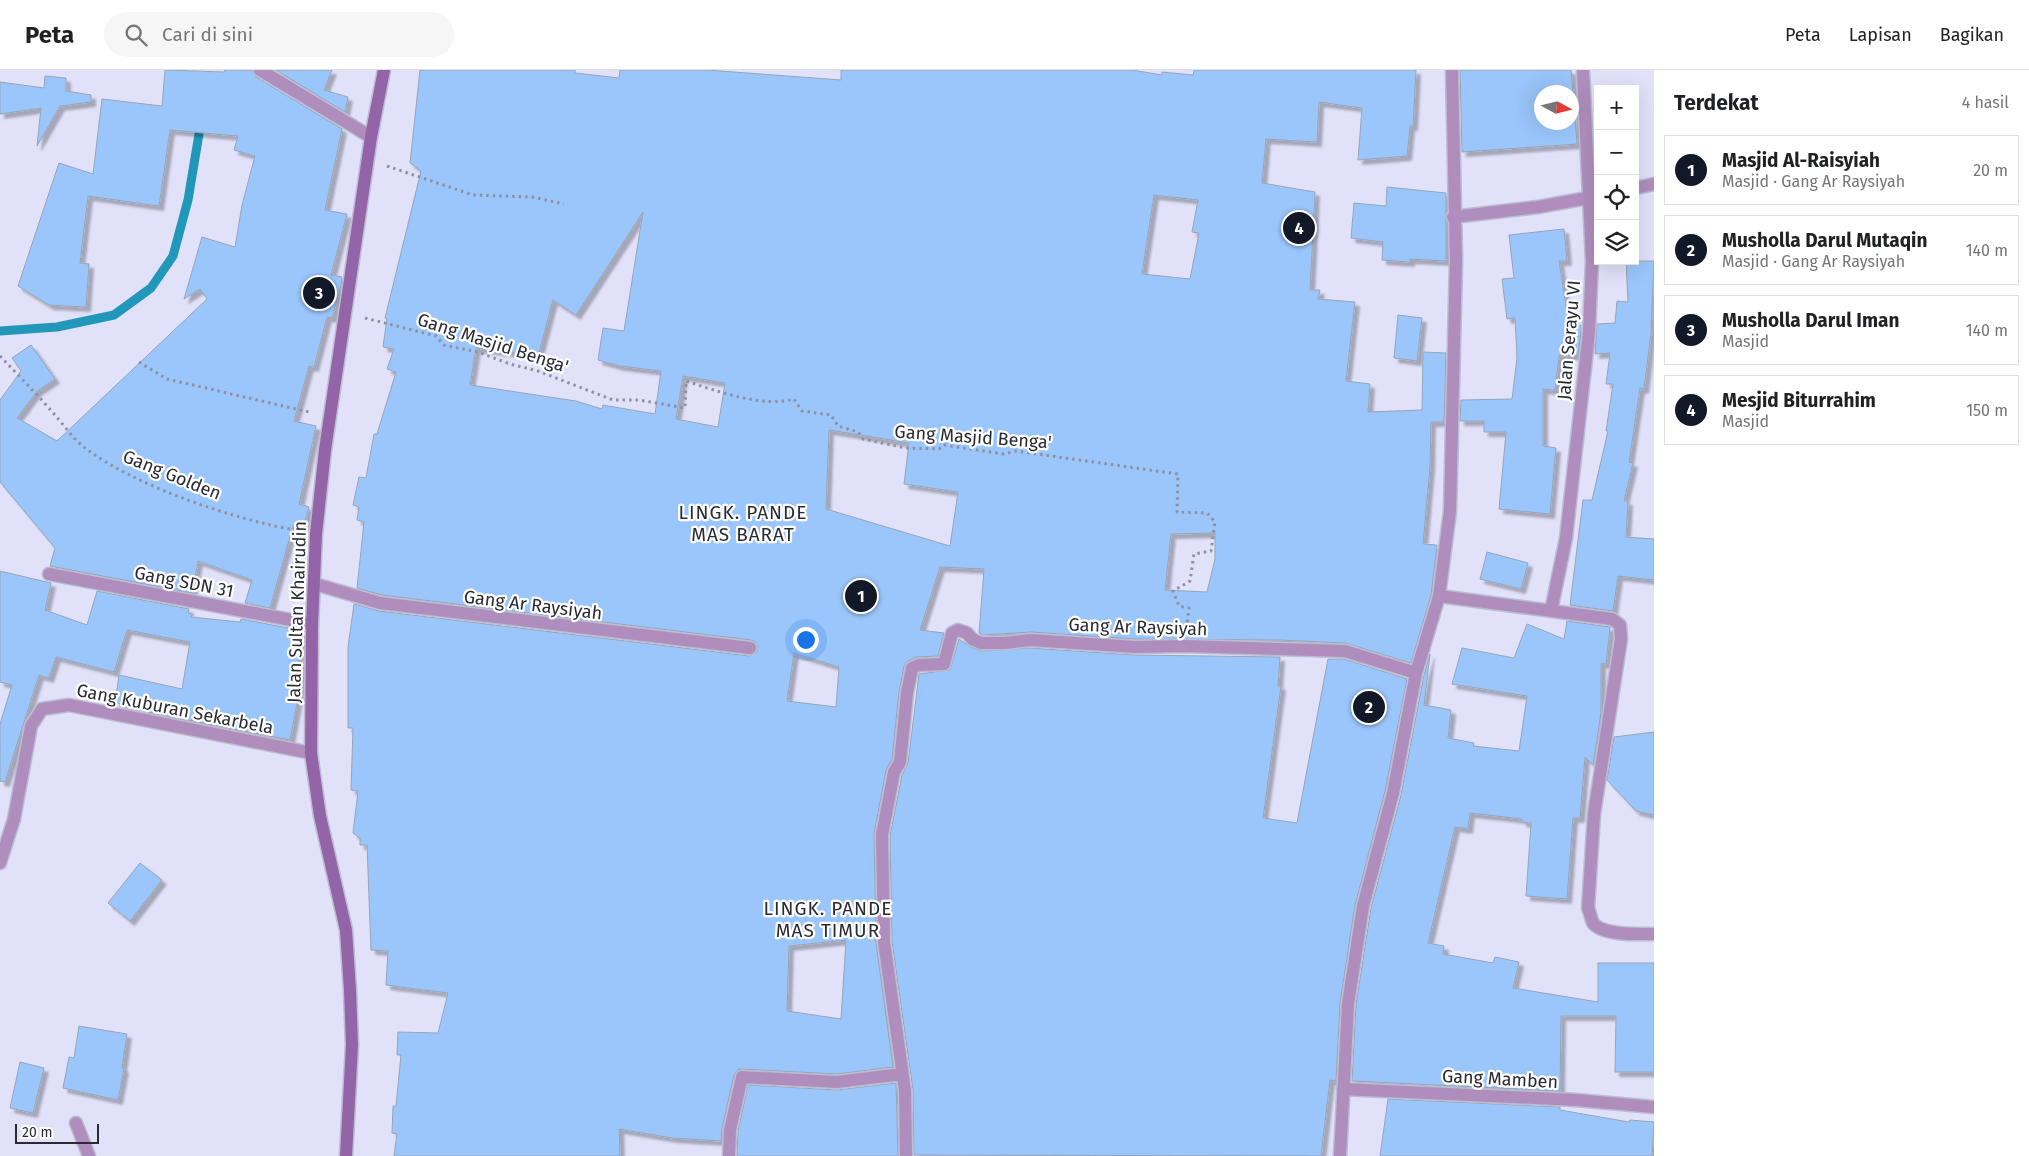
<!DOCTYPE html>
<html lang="id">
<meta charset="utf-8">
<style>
body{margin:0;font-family:"Fira Sans",sans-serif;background:#f6f6f6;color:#202124}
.controls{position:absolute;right:15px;top:15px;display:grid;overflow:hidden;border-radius:0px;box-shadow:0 5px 20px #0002}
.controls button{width:45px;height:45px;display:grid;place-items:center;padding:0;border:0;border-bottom:1px solid #e0e0e0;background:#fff;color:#202124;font:25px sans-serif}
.compass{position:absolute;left:1534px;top:15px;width:45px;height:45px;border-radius:50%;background:#fff;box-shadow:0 5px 20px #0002;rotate:97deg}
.scale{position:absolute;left:15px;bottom:12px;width:84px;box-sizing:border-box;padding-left:5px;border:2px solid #2a2a33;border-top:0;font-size:14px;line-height:18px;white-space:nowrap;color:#2a2a33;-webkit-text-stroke:4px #fff;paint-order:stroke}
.you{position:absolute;left:805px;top:569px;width:18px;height:18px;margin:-12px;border:4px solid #fff;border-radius:50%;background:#1a73e8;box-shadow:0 0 0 8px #1a73e833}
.badge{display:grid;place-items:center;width:32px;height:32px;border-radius:50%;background:#111827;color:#fff;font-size:16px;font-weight:700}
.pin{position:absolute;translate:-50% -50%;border:2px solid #fff;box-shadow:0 1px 5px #0006}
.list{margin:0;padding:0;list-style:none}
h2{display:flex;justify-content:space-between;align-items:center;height:65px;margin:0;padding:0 20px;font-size:21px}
h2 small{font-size:16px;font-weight:400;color:#757577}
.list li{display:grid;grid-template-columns:32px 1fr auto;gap:15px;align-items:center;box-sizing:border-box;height:70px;margin:0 10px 10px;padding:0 10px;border:1px solid #e0e0e0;border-radius:0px}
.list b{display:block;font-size:19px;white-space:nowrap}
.list p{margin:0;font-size:16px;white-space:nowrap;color:#757577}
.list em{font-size:16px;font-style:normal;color:#757577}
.icon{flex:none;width:28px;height:28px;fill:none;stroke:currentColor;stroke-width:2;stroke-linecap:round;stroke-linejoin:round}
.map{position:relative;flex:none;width:1654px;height:1086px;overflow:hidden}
header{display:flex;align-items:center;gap:30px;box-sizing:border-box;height:70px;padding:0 25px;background:#fff;border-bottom:1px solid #e0e0e0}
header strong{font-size:24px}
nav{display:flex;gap:28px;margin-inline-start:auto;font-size:18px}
.search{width:350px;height:45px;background:#f6f6f6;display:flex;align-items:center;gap:12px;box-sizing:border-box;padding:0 18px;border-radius:28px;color:#757577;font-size:19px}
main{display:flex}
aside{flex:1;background:#fff}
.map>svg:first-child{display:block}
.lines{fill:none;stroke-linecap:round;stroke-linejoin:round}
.stream{stroke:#2198ba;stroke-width:9}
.building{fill:#9bc6fb;stroke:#96a5b8;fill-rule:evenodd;filter:url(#shadow)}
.street-casing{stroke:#bcbdd2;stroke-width:15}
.secondary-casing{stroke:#bcbdd2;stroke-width:15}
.path{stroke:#8f90a1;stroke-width:3;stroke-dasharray:2.5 4;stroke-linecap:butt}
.street{stroke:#af8ebd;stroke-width:12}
.secondary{stroke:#9464a9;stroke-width:12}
.labels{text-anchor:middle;stroke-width:4.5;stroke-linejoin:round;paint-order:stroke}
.street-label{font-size:18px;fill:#2a2a33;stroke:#fff}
.neighbourhood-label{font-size:19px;letter-spacing:1px;fill:#2a2a33;stroke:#fff}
</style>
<header>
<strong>Peta</strong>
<div class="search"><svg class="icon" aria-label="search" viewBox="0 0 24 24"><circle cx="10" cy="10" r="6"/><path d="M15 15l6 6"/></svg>Cari di sini</div>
<nav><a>Peta</a><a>Lapisan</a><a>Bagikan</a></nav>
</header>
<main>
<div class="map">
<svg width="1654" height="1086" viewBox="0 0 1654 1086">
<defs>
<filter id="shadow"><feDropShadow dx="4.5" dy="4.5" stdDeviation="1" flood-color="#0004"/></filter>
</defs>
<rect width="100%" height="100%" fill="#e1e2fa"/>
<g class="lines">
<path class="stream" d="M 0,261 L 57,257 L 114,245 L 151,218 L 173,186 L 188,130 L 201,52"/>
</g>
<path class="building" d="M 165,0 L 224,2 L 225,0 L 252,0 L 256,7 L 342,59 L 325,140 L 347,144 L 331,205 L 342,207 L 341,215 L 332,248 L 327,247 L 314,297 L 309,296 L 294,351 L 316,356 L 299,434 L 309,437 L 303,458 L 293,456 L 270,538 L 245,533 L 252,510 L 198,491 L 192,523 L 50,496 L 55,478 L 0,412 L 0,330 L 21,301 L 12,288 L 31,275 L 55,309 L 37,321 L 17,348 L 57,371 L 207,229 L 200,219 L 184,229 L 202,167 L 235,177 L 242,135 L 255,86 L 234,80 L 238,66 L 170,60 L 159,136 L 88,126 L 80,193 L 89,194 L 86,237 L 49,235 L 18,216 L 59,93 L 93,104 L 102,29 L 162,36 Z
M 276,0 L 332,0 L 324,20 L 348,27 L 345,42 Z
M 420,0 L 575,0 L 575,3 L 619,8 L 620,0 L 707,0 L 841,10 L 841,0 L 1132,0 L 1162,5 L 1162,2 L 1193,5 L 1194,0 L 1416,0 L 1413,56 L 1410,56 L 1407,86 L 1358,90 L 1362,38 L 1319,32 L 1317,72 L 1266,69 L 1262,113 L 1315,122 L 1310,220 L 1320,220 L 1318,229 L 1355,232 L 1346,311 L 1370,314 L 1368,342 L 1422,340 L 1423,282 L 1446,283 L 1444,352 L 1431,352 L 1430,397 L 1423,474 L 1437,475 L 1431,525 L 1411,593 L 1345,573 L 1280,570 L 1135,569 L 1031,562 L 983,565 L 979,563 L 984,499 L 940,497 L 920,560 L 944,563 L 938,586 L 916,587 L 908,591 L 904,596 L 899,622 L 892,689 L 886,700 L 874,764 L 876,873 L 893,997 L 837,1004 L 739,999 L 734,1005 L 722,1058 L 721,1071 L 672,1068 L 619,1059 L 620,1086 L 394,1086 L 397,1064 L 392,1063 L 393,1036 L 396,1036 L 401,985 L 397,985 L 398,962 L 438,963 L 448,923 L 386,915 L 388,881 L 371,880 L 367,775 L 360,775 L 360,768 L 353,763 L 358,721 L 351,720 L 353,658 L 348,658 L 348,577 L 354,534 L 379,541 L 749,586 L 756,583 L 758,578 L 755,572 L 751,570 L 382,525 L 357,518 L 364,452 L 357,450 L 359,437 L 353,435 L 359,407 L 366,408 L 374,364 L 377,364 L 396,302 L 387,299 L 394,279 L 383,277 L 387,249 L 385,248 L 421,101 L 410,93 ZM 1154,125 L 1198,130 L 1192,162 L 1199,163 L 1190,209 L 1142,204 ZM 643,142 L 624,261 L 603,258 L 598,290 L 620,296 L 661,301 L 655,344 L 603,335 L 602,339 L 576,331 L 470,315 L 476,278 L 538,286 L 553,230 L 576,245 ZM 683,306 L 725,313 L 718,357 L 676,349 ZM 829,360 L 909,373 L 904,414 L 958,422 L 950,476 L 826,439 ZM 1215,463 L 1215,489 L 1207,522 L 1165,520 L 1171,464 ZM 794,583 L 839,597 L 836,637 L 787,631 ZM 846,870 L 841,949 L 787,941 L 789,876 Z
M 1460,0 L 1571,0 L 1577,74 L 1462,82 ZM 1542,22 L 1572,22 L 1572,52 L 1542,52 Z
M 45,6 L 66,8 L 66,21 L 91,25 L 91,32 L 60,36 L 37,76 L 41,38 L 0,44 L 0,12 L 44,18 Z
M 1387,117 L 1446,123 L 1446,191 L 1410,189 L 1410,192 L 1382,190 L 1383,172 L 1351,168 L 1354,133 L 1386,136 Z
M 1564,159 L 1567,191 L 1559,191 L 1569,256 L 1581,255 L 1581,261 L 1578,285 L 1559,286 L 1555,320 L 1543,319 L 1543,376 L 1556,378 L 1550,444 L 1499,439 L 1506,362 L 1484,362 L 1484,351 L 1460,351 L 1461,330 L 1512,329 L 1517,288 L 1515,248 L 1507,249 L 1502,209 L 1514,208 L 1509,165 Z
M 1626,191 L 1654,191 L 1651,263 L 1644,319 L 1640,318 L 1629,392 L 1633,393 L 1624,431 L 1628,431 L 1626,467 L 1654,469 L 1654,510 L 1618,506 L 1613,541 L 1570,535 L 1583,430 L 1592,430 L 1608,361 L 1606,361 L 1613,314 L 1606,314 L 1610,283 L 1595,284 L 1597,254 L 1615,253 L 1617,231 L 1628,232 Z
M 1398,245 L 1422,248 L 1417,291 L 1394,288 Z
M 1487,482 L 1528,493 L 1521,519 L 1480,509 Z
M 0,501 L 51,513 L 45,540 L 87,555 L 97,521 L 189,539 L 188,543 L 192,544 L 191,547 L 240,552 L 241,549 L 304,561 L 298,592 L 304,593 L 304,596 L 290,670 L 143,641 L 144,638 L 115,633 L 119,605 L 182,619 L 190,572 L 127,560 L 114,602 L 56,587 L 49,608 L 39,605 L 5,712 L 0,711 L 0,654 L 12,615 L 0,612 Z
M 1567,551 L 1610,557 L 1606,594 L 1601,593 L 1601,643 L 1593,695 L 1585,687 L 1580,748 L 1573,748 L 1567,829 L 1526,826 L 1531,753 L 1522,752 L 1522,749 L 1470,743 L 1468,759 L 1455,757 L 1428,873 L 1444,876 L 1443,884 L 1493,893 L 1495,887 L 1519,892 L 1513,918 L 1598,932 L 1598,893 L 1654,893 L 1654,1002 L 1615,1002 L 1616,946 L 1561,946 L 1560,1021 L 1352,1011 L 1356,935 L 1371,838 L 1401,725 L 1424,605 L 1430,584 L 1424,635 L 1451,640 L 1448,668 L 1474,673 L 1473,676 L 1519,681 L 1527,626 L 1452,614 L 1462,578 L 1514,588 L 1527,554 L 1564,569 Z
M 959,569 L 969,576 L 981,581 L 1030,578 L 1134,585 L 1280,587 L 1278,616 L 1281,616 L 1263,748 L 1297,753 L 1328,589 L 1344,589 L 1407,609 L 1385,721 L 1355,835 L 1340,933 L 1336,1011 L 1330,1010 L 1321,1086 L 914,1085 L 913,1020 L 892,871 L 890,766 L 902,705 L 908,693 L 919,604 L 950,600 Z
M 1654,662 L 1654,745 L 1636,741 L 1607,710 L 1614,667 Z
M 140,793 L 162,810 L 130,851 L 108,833 Z
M 79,956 L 127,964 L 122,998 L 124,998 L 118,1030 L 63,1018 L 69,987 L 74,988 Z
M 20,992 L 44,998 L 33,1043 L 10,1038 Z
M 896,1013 L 898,1086 L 737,1086 L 738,1061 L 748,1015 L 837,1020 Z
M 1388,1029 L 1560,1037 L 1560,1040 L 1629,1052 L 1630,1050 L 1654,1052 L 1652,1086 L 1380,1086 Z"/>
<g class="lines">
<defs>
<path id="street" d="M 260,0 L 371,67
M 1635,118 L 1654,114
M 1453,147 L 1538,137 L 1598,126
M 49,504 L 312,554
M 315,514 L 380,533 L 750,578
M 1439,526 L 1612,549 L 1620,555 L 1621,569 L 1594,744 L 1588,838 C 1590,842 1591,849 1593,853 C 1603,866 1639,864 1654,864
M 1551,541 L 1566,468 L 1589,262 L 1592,191 L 1583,0
M 0,793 L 14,749 L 31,656 L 42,639 L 69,635 L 311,683
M 1343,1019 L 1576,1030 L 1654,1037
M 76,1053 L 89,1086
M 729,1086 L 730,1060 L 742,1007 L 837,1012 L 902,1004
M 906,1086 L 905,1021 L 884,872 L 882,765 L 894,702 L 900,692 L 907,623 L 912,598 L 919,595 L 944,594 L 952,563 L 958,560 L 967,563 L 972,569 L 981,573 L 1005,573 L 1030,570 L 1135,577 L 1185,576 L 1345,581 L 1416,603
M 1340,1086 L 1348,934 L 1363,836 L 1393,723 L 1416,603 L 1439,526 L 1450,441 L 1456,190 L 1452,0"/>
<path id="secondary" d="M 346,1086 L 352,975 L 350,920 L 346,860 L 320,746 L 311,683 L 312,554 L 316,464 L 325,380 L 371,67 L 384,0"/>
</defs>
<use href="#street" class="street-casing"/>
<use href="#secondary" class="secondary-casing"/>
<path class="path" d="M 387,96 L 473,125 L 532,127 L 564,134
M 365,248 L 436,266 L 444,275 L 478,282 L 510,294 L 538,301 L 613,330 L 639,330 L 685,338 L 686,311 C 717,321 762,338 794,329 L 802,341 L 831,345 L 838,356 L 858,362 L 863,369 L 906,378 L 939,379 L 944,375 L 1004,384 L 1016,381 L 1178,404 L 1177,442 L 1207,443 L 1215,452 L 1211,481 L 1194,484 L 1190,511 L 1173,521 L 1179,536 L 1189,538 L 1187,555
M 0,286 C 18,305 37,324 54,344 C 64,355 73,369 85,378 C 135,416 233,449 295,460
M 139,292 L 167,309 L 309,342"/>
<use href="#street" class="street"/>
<use href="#secondary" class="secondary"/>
</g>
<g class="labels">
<g class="street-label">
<text transform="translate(1569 270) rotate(-85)" y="6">Jalan Serayu VI</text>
<text transform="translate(493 273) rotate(18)" y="6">Gang Masjid Benga'</text>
<text transform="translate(973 367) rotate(4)" y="6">Gang Masjid Benga'</text>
<text transform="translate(172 405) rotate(22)" y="6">Gang Golden</text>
<text transform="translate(184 512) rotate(11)" y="6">Gang SDN 31</text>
<text transform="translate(533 535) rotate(7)" y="6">Gang Ar Raysiyah</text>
<text transform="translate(297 542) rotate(-88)" y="6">Jalan Sultan Khairudin</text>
<text transform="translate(1138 557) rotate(2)" y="6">Gang Ar Raysiyah</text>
<text transform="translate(175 639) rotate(11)" y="6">Gang Kuburan Sekarbela</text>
<text transform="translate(1500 1009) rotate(3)" y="6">Gang Mamben</text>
</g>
<g class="neighbourhood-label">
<text x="743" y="449">LINGK. PANDE<tspan x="743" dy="22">MAS BARAT</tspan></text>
<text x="828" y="845">LINGK. PANDE<tspan x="828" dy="22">MAS TIMUR</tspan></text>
</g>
</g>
</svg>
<div class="controls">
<button>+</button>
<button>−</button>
<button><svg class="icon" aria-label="locate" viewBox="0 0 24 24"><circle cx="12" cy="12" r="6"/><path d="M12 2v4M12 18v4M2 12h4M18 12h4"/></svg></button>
<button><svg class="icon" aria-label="layers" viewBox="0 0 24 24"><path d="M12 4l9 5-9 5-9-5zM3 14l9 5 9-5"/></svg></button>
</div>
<svg class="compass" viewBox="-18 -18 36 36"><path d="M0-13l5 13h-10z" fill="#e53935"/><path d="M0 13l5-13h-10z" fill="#757577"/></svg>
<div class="scale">20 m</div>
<div class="you"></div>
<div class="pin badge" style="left:861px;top:526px">1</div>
<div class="pin badge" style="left:1369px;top:637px">2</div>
<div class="pin badge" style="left:319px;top:223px">3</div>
<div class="pin badge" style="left:1299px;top:158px">4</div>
</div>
<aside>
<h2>Terdekat<small>4 hasil</small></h2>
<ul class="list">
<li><span class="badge">1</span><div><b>Masjid Al-Raisyiah</b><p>Masjid · Gang Ar Raysiyah</p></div><em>20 m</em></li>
<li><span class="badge">2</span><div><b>Musholla Darul Mutaqin</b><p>Masjid · Gang Ar Raysiyah</p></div><em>140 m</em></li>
<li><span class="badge">3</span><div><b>Musholla Darul Iman</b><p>Masjid</p></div><em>140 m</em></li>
<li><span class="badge">4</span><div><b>Mesjid Biturrahim</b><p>Masjid</p></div><em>150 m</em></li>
</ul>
</aside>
</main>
